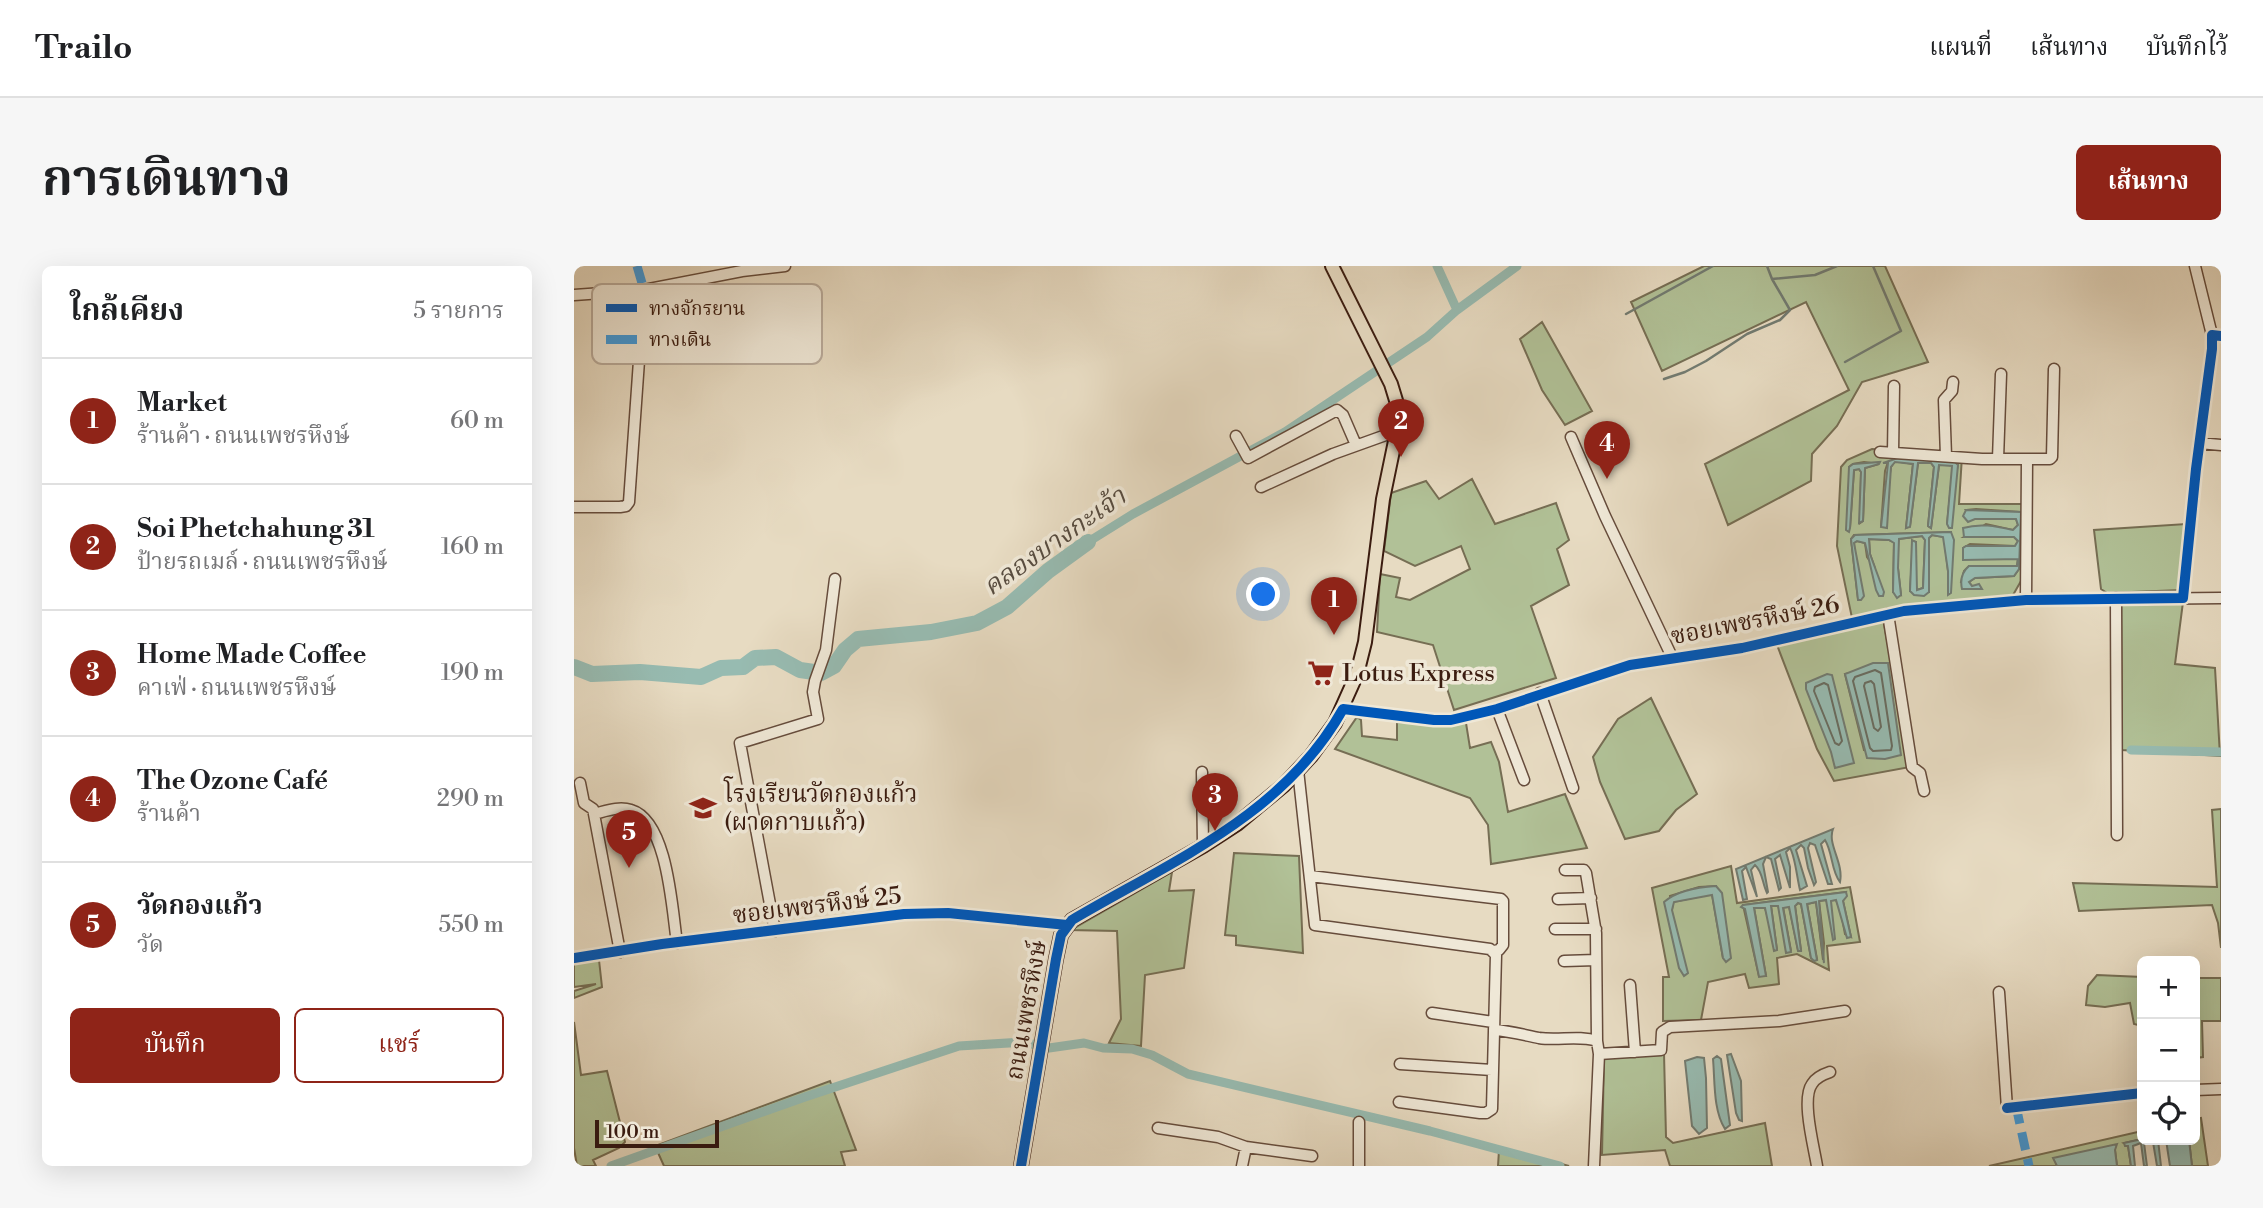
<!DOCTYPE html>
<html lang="th">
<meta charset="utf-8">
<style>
body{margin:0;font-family:"Libre Bodoni","Noto Serif Thai",serif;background:#f6f6f6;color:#202124}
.controls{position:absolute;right:21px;bottom:21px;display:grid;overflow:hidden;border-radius:10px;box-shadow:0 7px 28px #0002}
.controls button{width:63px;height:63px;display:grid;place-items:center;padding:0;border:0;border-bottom:2px solid #e0e0e0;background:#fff;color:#202124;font:35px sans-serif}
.scale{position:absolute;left:21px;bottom:18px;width:124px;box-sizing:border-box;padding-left:7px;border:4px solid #3b1c10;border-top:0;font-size:19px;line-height:24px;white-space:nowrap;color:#3b1c10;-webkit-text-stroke:5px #efe8d7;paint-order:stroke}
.you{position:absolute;left:690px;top:329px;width:24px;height:24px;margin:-18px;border:5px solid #fff;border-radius:50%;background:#1a73e8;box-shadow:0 0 0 10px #1a73e833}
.badge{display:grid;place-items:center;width:46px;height:46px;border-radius:50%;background:#8f2418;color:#fff;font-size:23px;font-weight:700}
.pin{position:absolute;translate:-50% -58px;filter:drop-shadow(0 2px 4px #0008)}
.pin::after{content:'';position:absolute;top:37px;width:24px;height:21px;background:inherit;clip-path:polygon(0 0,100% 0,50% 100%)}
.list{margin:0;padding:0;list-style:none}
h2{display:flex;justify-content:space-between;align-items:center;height:91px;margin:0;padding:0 28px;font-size:30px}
h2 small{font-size:23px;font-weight:400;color:#757577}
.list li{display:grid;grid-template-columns:46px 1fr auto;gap:21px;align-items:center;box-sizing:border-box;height:126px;padding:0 28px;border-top:2px solid #e0e0e0}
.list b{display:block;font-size:26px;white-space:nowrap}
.list p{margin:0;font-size:23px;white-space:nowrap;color:#757577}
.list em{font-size:23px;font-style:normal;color:#757577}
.actions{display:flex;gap:14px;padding:21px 28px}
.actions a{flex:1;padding:16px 0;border:2px solid #8f2418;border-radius:10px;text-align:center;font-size:24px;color:#8f2418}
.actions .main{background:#8f2418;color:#fff}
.icon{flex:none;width:38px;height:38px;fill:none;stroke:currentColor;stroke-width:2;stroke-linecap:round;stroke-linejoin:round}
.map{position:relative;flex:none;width:1647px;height:900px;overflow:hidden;border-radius:10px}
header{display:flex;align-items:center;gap:42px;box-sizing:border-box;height:98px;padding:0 35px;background:#fff;border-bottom:2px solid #e0e0e0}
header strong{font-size:33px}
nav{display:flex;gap:38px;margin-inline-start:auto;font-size:24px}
.intro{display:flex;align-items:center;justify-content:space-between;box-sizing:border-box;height:168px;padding:0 42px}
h1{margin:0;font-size:49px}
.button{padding:18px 32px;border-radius:10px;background:#8f2418;color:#fff;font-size:24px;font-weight:700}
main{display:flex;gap:42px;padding:0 42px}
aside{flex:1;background:#fff;border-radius:10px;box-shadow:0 7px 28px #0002}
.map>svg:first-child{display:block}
.green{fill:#b1c197;stroke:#766e54;stroke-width:2;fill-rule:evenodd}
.water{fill:#97bbb1;stroke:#727b71;stroke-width:2}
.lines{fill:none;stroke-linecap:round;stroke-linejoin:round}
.shore{stroke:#696c60;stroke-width:2}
.stream{stroke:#727b71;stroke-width:2.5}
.canal{stroke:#97bbb1;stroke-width:9}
.river{stroke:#97bbb1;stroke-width:16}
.minor-casing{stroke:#664c3c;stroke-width:13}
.major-casing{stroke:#3b1c10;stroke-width:16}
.minor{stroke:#efe8d7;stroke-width:10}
.major{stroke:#e7dbc2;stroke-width:12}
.quiet{stroke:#3f9bde;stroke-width:9;stroke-dasharray:18 9;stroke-linecap:butt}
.cycleway-casing{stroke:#efe8d7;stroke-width:15}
.cycleway{stroke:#0057b8;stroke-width:10}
.labels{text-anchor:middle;stroke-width:7;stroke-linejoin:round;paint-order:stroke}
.street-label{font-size:24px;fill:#3b1c10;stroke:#efe8d7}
.poi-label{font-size:24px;fill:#3b1c10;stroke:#efe8d7;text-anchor:start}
.water-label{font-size:26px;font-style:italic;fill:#574c40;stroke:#efe8d7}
.key{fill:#efe8d7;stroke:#b9ab9b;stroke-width:2}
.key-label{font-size:19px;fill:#3b1c10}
</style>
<header>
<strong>Trailo</strong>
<nav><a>แผนที่</a><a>เส้นทาง</a><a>บันทึกไว้</a></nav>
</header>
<div class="intro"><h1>การเดินทาง</h1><a class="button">เส้นทาง</a></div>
<main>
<aside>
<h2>ใกล้เคียง<small>5 รายการ</small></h2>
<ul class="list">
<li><span class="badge">1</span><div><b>Market</b><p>ร้านค้า · ถนนเพชรหึงษ์</p></div><em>60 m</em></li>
<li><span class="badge">2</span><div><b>Soi Phetchahung 31</b><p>ป้ายรถเมล์ · ถนนเพชรหึงษ์</p></div><em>160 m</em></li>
<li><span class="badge">3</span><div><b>Home Made Coffee</b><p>คาเฟ่ · ถนนเพชรหึงษ์</p></div><em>190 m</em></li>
<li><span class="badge">4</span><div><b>The Ozone Café</b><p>ร้านค้า</p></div><em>290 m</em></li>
<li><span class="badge">5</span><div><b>วัดกองแก้ว</b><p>วัด</p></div><em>550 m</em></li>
</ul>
<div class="actions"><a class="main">บันทึก</a><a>แชร์</a></div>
</aside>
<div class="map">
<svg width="1647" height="900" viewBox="0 0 1647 900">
<rect width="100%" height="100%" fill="#e7dbc2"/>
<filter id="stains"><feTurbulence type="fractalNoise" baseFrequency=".00286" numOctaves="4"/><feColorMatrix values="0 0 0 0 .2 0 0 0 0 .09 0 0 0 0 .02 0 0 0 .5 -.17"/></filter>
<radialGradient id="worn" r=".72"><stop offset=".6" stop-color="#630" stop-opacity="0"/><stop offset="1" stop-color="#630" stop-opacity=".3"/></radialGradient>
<path class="green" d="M 1130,0 L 1311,0 L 1354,96 L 1288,116 L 1263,160 L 1238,188 L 1237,215 L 1154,259 L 1131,198 L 1275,124 L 1232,36 L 1088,105 L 1057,36 Z
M 968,56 L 1018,145 L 991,159 L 968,124 L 946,73 Z
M 1298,183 L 1388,190 L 1385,238 L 1450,238 L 1447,315 L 1439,329 L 1278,352 L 1263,280 L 1267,201 L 1273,194 ZM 1324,192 L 1384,198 L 1373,258 L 1379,199 L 1365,199 L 1357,262 L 1354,260 L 1360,201 L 1357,197 L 1344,197 L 1336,260 L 1332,262 L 1339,198 L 1321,195 L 1317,201 L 1307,261 L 1311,205 L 1314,196 ZM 1290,196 L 1305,198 L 1291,202 L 1289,255 L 1286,257 L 1287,206 L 1285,203 L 1280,204 L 1276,262 L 1275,201 L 1279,198 ZM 1402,243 L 1446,246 L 1445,303 L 1440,310 L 1401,312 L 1395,316 L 1398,320 L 1387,316 L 1390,305 L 1395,300 L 1443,300 L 1444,292 L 1389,293 L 1389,282 L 1396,278 L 1441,280 L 1444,275 L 1440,271 L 1390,271 L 1412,258 L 1439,264 L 1444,259 L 1442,253 L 1401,253 L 1392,244 ZM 1377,266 L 1374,328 L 1374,305 L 1370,271 L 1358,269 L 1355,272 L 1355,326 L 1336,325 L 1339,275 L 1342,276 L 1341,322 L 1343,324 L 1349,322 L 1351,274 L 1348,270 L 1324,273 L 1324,302 L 1327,329 L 1319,326 L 1320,276 L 1315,274 L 1295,273 L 1296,288 L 1301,302 L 1293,291 L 1291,277 L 1283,275 L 1280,277 L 1284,333 L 1277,273 L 1280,269 Z
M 898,213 L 921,258 L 982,237 L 995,274 L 983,283 L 995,319 L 957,340 L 982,412 L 880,444 L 859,379 L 803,366 L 806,308 L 826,312 L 822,331 L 836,334 L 896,303 L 887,280 L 841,300 L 810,285 L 817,227 L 852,215 L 865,233 Z
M 1612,258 L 1607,324 L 1533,327 L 1527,323 L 1520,264 Z
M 1547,336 L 1609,336 L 1601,398 L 1641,402 L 1646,490 L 1548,484 Z
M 1309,352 L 1336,501 L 1260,515 L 1243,483 L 1203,379 ZM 1314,398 L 1314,409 L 1326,489 L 1290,484 L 1271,408 Z
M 1077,432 L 1123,528 L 1102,544 L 1085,565 L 1051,573 L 1026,516 L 1019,491 L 1044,453 Z
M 783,451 L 787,454 L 788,470 L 823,474 L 823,456 L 892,457 L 896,482 L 917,476 L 925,496 L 934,546 L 991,528 L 1013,582 L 917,598 L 914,559 L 896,532 L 761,483 Z
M 1647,543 L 1647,682 L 1644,657 L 1638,639 L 1505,645 L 1499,617 L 1643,621 L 1638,544 Z
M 660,587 L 725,590 L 729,687 L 662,679 L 662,670 L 651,669 Z
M 1157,600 L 1163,637 L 1276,621 L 1286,676 L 1253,680 L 1255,704 L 1223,688 L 1203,692 L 1205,718 L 1175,722 L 1171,708 L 1134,716 L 1127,754 L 1089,755 L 1089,711 L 1095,711 L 1078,622 ZM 1142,620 L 1149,692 L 1138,628 L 1099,636 L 1098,644 L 1096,630 L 1125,621 ZM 1272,626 L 1269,635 L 1277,671 L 1271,668 L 1267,646 L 1262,634 L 1256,634 L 1257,644 L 1252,634 L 1245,635 L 1250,677 L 1249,694 L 1242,636 L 1233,638 L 1243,693 L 1237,692 L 1227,638 L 1224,637 L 1221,640 L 1227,684 L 1224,684 L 1215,640 L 1209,641 L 1217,685 L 1204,639 L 1197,640 L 1203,684 L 1191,642 L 1180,642 L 1192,710 L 1185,710 L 1169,639 Z
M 598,606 L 595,625 L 620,624 L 610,702 L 571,709 L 567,780 L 535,777 L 547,753 L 543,665 L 497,664 Z
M 25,694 L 28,721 L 0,732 L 0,725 L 22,718 L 0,721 L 0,696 Z
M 1523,709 L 1568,711 L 1568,760 L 1560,758 L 1556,737 L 1531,741 L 1512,739 L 1514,720 Z
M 1621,712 L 1647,712 L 1647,755 L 1628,755 L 1629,791 L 1621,792 Z
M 0,756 L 7,809 L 33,805 L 51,876 L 45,882 L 19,894 L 22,900 L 3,900 L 0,882 Z
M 1090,787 L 1092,871 L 1099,877 L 1191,857 L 1198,900 L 1096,900 L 1091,884 L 1028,889 L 1030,792 Z
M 256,815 L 282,884 L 267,886 L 271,900 L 90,900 L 81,880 Z
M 1627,852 L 1634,900 L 1618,900 L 1615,874 L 1621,874 L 1621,853 Z
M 1568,865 L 1568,873 L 1550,877 L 1554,879 L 1557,900 L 1543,900 L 1541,884 L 1482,896 L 1483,900 L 1415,900 Z
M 928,882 L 995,900 L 924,900 L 925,884 Z"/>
<path class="water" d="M 1324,192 L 1379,194 L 1384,199 L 1378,262 L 1375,262 L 1373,258 L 1378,200 L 1365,199 L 1357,262 L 1354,260 L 1360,201 L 1357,197 L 1344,197 L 1336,261 L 1332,262 L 1339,198 L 1321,196 L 1317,201 L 1313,262 L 1307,261 L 1314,197 L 1309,197 Z
M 1306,196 L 1305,198 L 1291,202 L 1289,255 L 1285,257 L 1287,206 L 1285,203 L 1280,204 L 1276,262 L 1275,266 L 1272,264 L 1275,201 L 1279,198 Z
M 1392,244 L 1447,246 L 1445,303 L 1440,310 L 1401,312 L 1395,316 L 1398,320 L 1405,318 L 1408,323 L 1388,323 C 1386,314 1388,306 1395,300 L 1443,300 L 1444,293 L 1389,294 L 1389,282 L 1392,280 L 1441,280 L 1444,275 L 1440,271 L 1390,271 L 1389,262 C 1406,257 1421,260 1439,264 L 1444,259 L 1442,253 L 1401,253 L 1394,256 L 1389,250 Z
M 1377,266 L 1380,274 L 1377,327 L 1374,329 L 1374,305 L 1369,271 L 1358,269 L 1355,272 L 1355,326 L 1350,330 L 1340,329 L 1336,325 L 1338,274 L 1342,276 L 1343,324 L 1349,322 L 1351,274 L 1348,270 L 1325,273 L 1324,302 L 1327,329 L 1323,332 L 1319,326 L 1320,277 L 1315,274 L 1295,273 L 1296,288 L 1310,326 L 1309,330 L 1305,330 L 1302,324 L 1291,277 L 1283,275 L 1280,277 L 1290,330 L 1287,334 L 1284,334 L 1277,273 L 1281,269 Z
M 1299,397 L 1314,397 L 1327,489 L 1311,493 L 1293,492 L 1271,408 Z
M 1253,408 L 1258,409 L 1280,497 L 1261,502 L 1257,486 L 1232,423 L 1232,417 Z
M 1259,563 C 1253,578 1270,597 1266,616 C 1257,605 1259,587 1251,574 L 1247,578 L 1258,618 L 1254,618 L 1241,579 L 1236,577 L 1234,582 L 1242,616 L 1240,619 L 1234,602 L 1230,582 L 1227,579 L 1222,584 L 1233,620 L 1226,624 C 1223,612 1221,590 1216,582 L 1212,586 L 1216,601 L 1216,622 L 1206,589 L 1201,593 L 1207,622 L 1205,624 L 1197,593 L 1192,591 L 1189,598 L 1194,626 L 1193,627 C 1188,617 1189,606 1181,599 L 1177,604 L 1183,631 L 1172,601 L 1168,605 L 1173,633 L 1169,634 L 1162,603 Z
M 1142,620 L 1148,627 L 1157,692 L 1152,696 L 1149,692 L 1138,629 L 1100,636 L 1098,644 L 1114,707 L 1110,710 L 1105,702 L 1090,636 C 1104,624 1124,621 1142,620 Z
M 1272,626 L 1273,630 L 1269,635 L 1277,671 L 1273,672 L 1262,634 L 1257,635 L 1261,673 L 1259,674 L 1252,634 L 1245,635 L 1250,697 L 1242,636 L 1233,638 L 1243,694 L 1240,695 L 1237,692 L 1227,638 L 1224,637 L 1221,640 L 1227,685 L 1224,685 L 1215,641 L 1209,642 L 1217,686 L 1212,687 L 1204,640 L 1197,640 L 1203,684 L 1200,685 L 1191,642 L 1180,642 L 1192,710 L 1185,711 L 1171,643 L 1167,641 L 1169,639 Z
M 1157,788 L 1167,815 L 1168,855 L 1165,854 L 1162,847 L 1153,789 Z
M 1143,790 L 1147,793 L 1156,859 L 1151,863 C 1139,844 1141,815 1139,793 Z
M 1123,791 L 1130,792 L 1132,812 L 1133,862 L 1125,868 L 1118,860 L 1111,795 Z
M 1568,873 L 1584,874 L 1587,900 L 1583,900 L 1579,876 L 1570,877 L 1573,900 L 1570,900 L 1567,877 L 1559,880 L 1561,900 L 1557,900 L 1554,880 L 1551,880 L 1550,877 Z
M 1592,874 L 1615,874 L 1618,900 L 1596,900 Z
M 1543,878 L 1541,884 L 1543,900 L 1483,900 L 1479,892 Z"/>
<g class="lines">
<path class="shore" d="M 1301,404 L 1307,407 L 1318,480 L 1317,484 L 1299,485 L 1296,482 L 1279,415 L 1281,411 Z
M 1297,415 L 1300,418 L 1307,461 L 1304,465 L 1300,462 L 1290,420 L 1291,417 Z
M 1250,417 L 1254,419 L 1268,475 L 1265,479 L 1261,477 L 1240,425 L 1241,421 Z"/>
<path class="stream" d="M 1193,0 L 1198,13 L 1241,9 L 1263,0
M 1052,48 L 1139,0
M 1271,96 L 1327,65 L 1299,0
M 1090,113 L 1111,106 L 1132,95 L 1173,68 L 1206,54 L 1216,44 L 1198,13"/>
<path class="canal" d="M 863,0 L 883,44
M 514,276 L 559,248 L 711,166 L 853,71 L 883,44 L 943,0
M 1557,484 L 1647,486
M 37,900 L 231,831 L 385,780 L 450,776 L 475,782 L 510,777 L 529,782 L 558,783 L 578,789 L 614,808 L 856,865 L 986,900"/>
<path class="river" d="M 0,401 L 18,408 L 66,406 L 127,411 L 147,402 L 169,401 L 181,392 L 202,391 L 226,404 L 247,407 L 260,400 L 271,384 L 284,373 L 357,366 L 403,357 L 433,341 L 474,305 L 514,276"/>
<defs>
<path id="minor" d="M 0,29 L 70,24 L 168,5 L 211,0
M 662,170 L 674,192 L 763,144 L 769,149 L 782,179
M 997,171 L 1031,250 L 1098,391
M 1625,177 L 1647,179
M 1306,186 L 1408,193 L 1476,193 L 1478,191 L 1480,103
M 1319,187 L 1320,120
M 1372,190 L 1370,134 L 1378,125 L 1379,116
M 1424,193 L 1427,108
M 687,221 L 759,188 L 823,165
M 0,241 L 46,241 L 52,240 L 55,236 L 70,24
M 1542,332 L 1543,569
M 1609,332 L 1622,203 L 1638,83 L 1638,69 L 1621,0
M 1452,334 L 1453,194
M 1314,348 L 1338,501 L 1346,507 L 1350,525
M 966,427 L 999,522
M 769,443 L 860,454 L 877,454 L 923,443 L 1056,399 L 1168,382 L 1330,345 L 1452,334 L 1647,332
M 923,443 L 950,514
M 724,504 L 741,659 L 916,683 L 922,689 L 918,843 L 912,847 L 906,847 L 825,836
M 628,506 L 629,580
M 6,517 L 10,537 L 19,543 L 20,548 L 46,686
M 20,548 C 32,545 45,540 57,544 C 94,555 98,644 103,677
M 991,604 L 1010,604 L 1012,607 L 1022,667 L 1023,775
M 736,610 L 927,633 L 929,635 L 929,679 L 925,684 L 920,685
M 984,633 L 1017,632
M 981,663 L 1022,663
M 201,665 L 166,477 L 244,453 L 239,426 L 241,415 L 252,384 L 261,313
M 0,692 L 88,678 L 330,648 L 374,647 L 493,659
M 990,695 L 1022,694
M 1056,719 L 1061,786
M 1425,726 L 1433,842 L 1568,827
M 858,747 L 919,756
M 920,764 C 936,765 950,769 965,772 C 985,775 1004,769 1023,775 L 1025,788 L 1020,900
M 1025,788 L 1087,784 L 1088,766 L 1096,761 L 1205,755 L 1271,745
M 826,798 L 918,804
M 1621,824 L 1647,823
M 785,856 L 785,900
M 584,862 L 644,871 L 672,881 L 738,890
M 668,900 L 672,881
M 1243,900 C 1240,881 1227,833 1238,818 C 1242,811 1250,808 1256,806"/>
<path id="major" d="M 447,900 L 482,693 L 487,669 L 498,654 L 629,580 L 663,558 L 710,519 L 737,490 L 761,457 L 783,408 L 791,376 L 809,233 L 821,175 L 824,141 L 817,118 L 758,0"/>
</defs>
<use href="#minor" class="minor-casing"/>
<use href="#major" class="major-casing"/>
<use href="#minor" class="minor"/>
<use href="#major" class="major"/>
<path class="quiet" d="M 63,0 L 70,24
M 1442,840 L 1455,900"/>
<defs>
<path id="cycleway" d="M 0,692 L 88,678 L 330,648 L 374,647 L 493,659
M 1433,842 L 1568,827
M 447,900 L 482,693 L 487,669 L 498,654 C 598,595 710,549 769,443 L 860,454 L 877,454 L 923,443 L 1056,399 L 1168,382 L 1330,345 L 1452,334 L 1609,332 L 1622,203 L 1638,83 L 1638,69 L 1647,70"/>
</defs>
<use href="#cycleway" class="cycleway-casing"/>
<use href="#cycleway" class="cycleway"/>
</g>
<defs>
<symbol id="supermarket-bare" viewBox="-9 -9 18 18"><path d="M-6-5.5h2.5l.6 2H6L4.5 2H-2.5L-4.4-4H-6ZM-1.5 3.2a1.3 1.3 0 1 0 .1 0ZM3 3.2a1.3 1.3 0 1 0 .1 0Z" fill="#8f2418" stroke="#efe8d7" stroke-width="2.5" paint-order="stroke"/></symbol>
<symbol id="school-bare" viewBox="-9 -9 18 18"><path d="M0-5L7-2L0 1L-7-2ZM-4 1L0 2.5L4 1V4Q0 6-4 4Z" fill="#8f2418" stroke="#efe8d7" stroke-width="2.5" paint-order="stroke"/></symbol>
</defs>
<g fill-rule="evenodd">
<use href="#supermarket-bare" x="728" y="388" width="38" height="38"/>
<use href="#school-bare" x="110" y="523" width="38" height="38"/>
</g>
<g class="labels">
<g class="street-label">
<text transform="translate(1181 354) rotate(-11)" y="8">ซอยเพชรหึงษ์ 26</text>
<text transform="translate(243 639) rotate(-7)" y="8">ซอยเพชรหึงษ์ 25</text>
<text transform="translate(452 744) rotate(-80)" y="8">ถนนเพชรหึงษ์</text>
</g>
<g class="poi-label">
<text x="768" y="415">Lotus Express</text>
<text x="150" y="536">โรงเรียนวัดกองแก้ว<tspan x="150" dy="28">(ผาดกาบแก้ว)</tspan></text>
</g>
<g class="water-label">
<text transform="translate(480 275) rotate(-35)" y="9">คลองบางกะเจ้า</text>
</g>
</g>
<rect x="18" y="18" width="230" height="80" rx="10" class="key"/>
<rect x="32" y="38" width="31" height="8" fill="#0057b8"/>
<rect x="32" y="69" width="31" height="9" fill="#3f9bde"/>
<g class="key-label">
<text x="75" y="49">ทางจักรยาน</text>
<text x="75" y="80">ทางเดิน</text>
</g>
<rect width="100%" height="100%" filter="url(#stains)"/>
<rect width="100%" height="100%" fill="url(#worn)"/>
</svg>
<div class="controls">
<button>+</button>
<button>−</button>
<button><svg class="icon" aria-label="locate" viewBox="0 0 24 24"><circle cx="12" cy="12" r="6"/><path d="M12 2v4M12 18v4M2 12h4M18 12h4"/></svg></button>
</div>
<div class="scale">100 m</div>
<div class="you"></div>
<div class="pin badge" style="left:760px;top:369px">1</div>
<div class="pin badge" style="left:827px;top:191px">2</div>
<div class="pin badge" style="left:641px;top:565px">3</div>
<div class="pin badge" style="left:1033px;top:213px">4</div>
<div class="pin badge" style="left:55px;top:602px">5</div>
</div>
</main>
